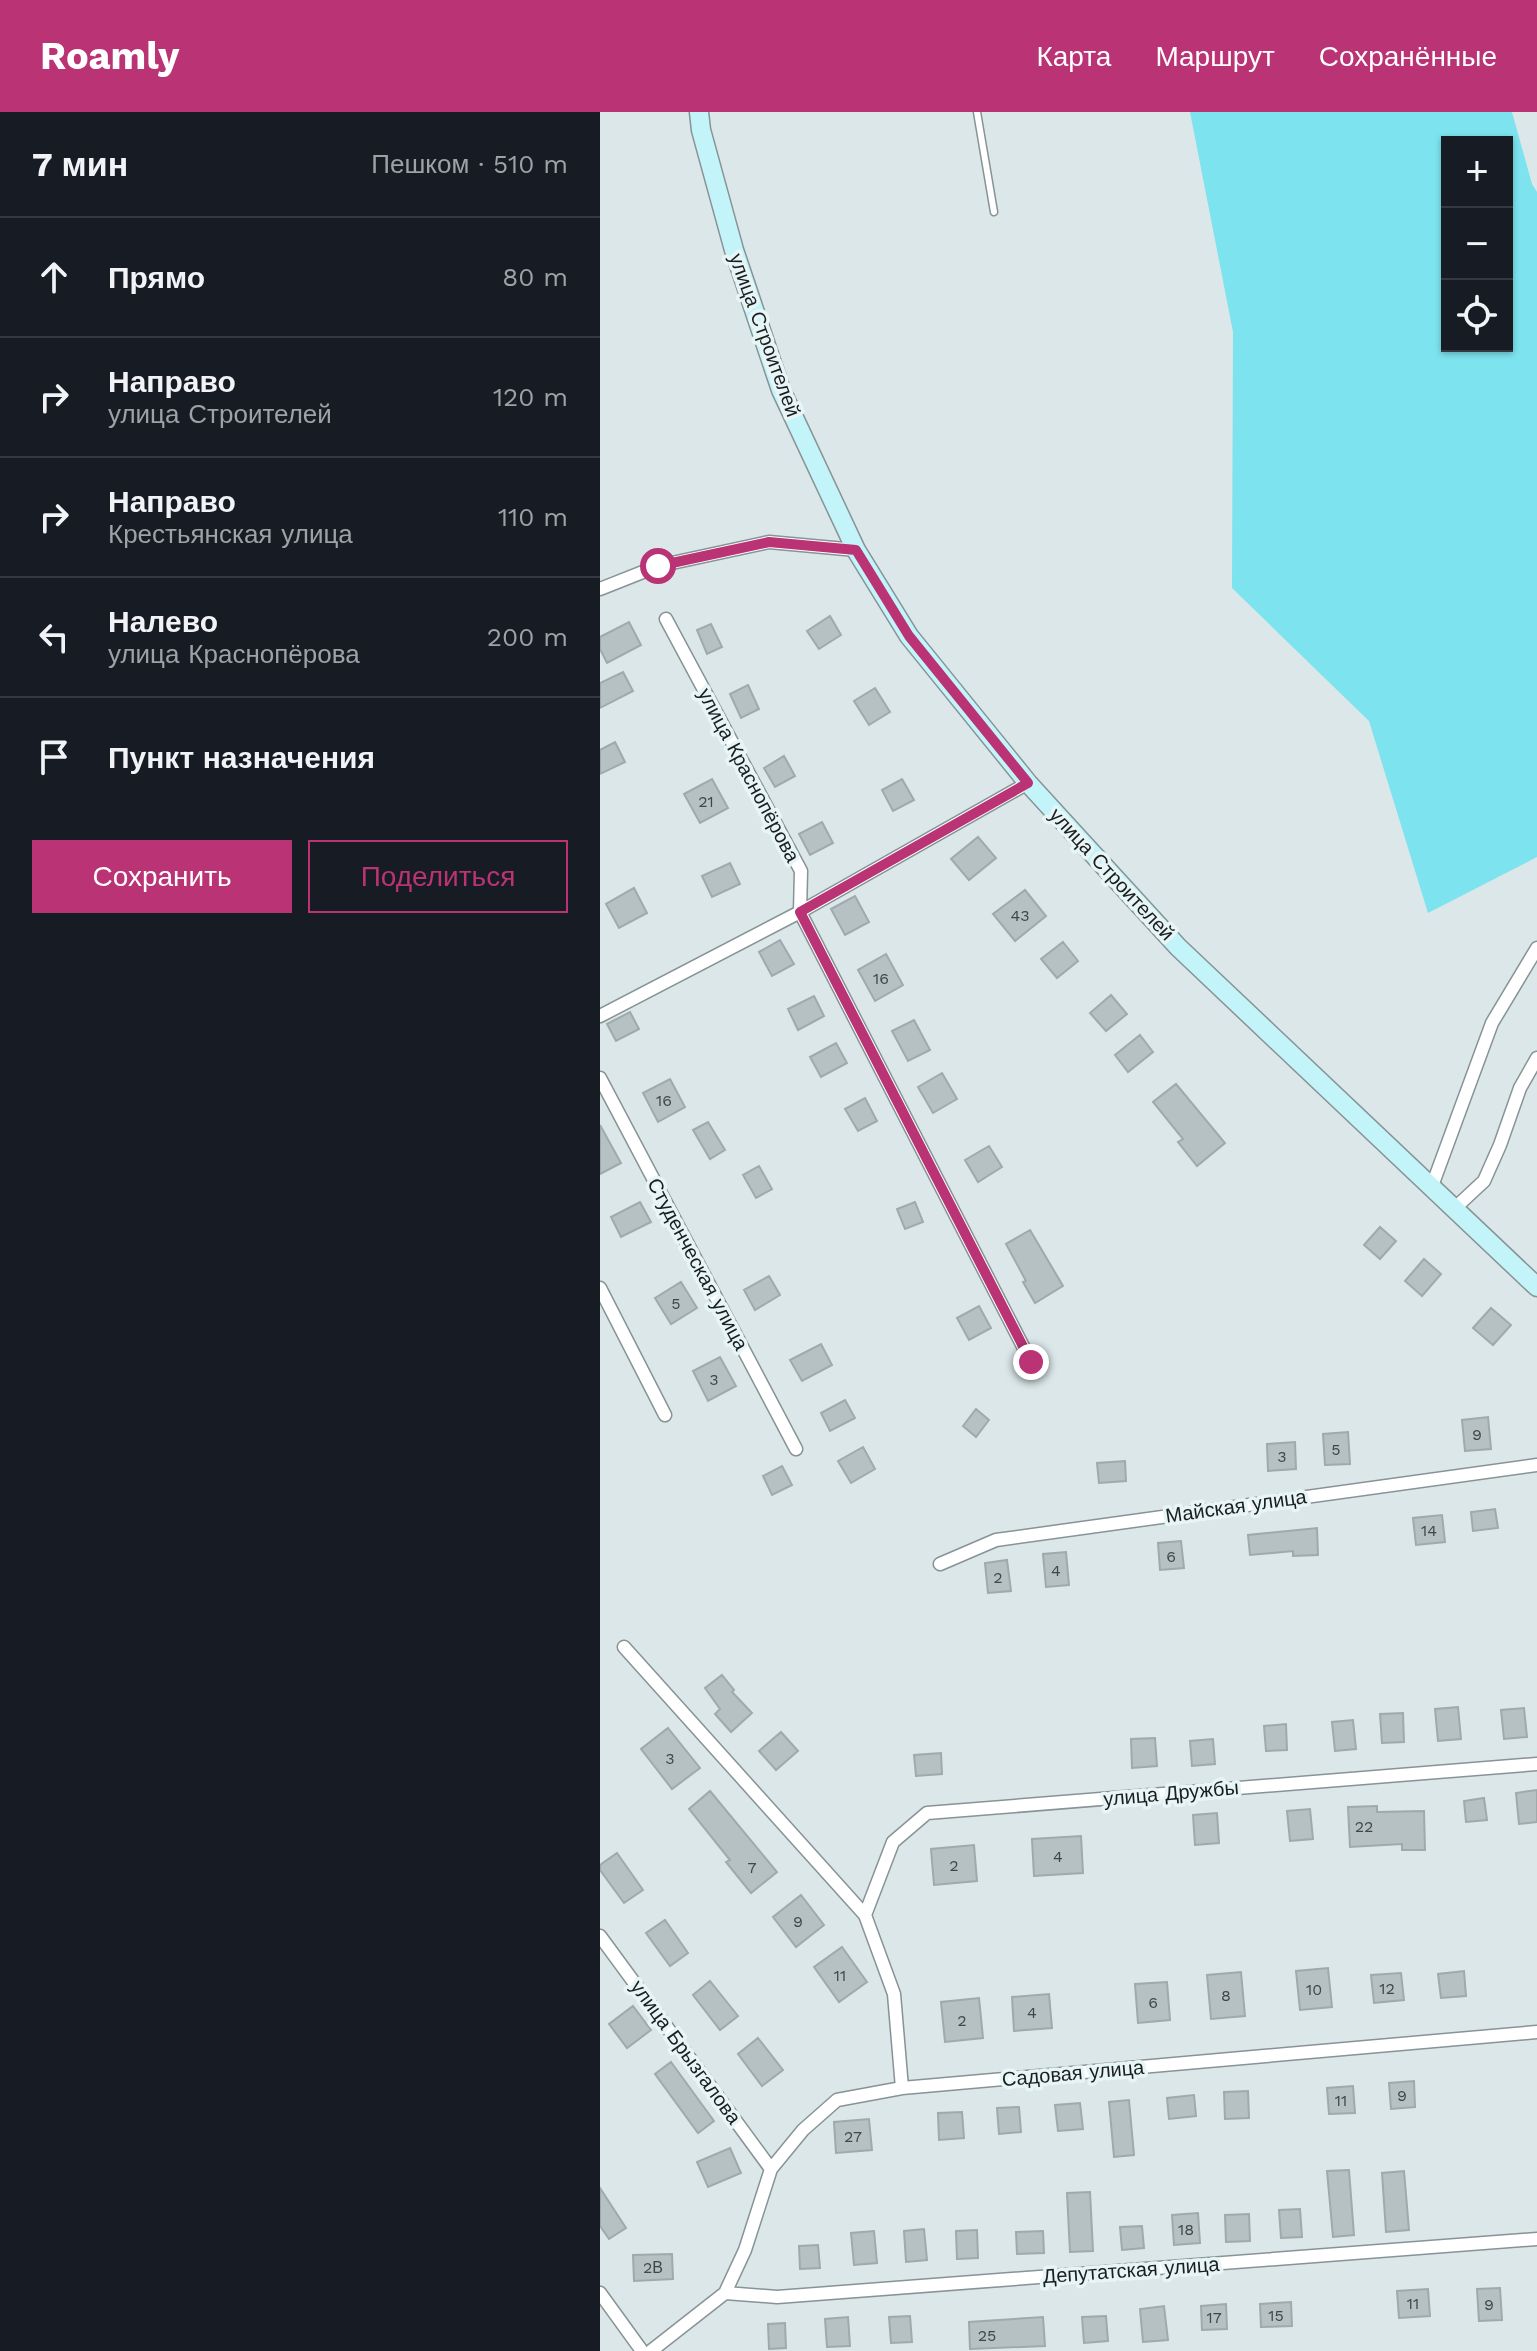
<!DOCTYPE html>
<html lang="ru">
<meta charset="utf-8">
<style>
body{margin:0;font-family:"Work Sans",sans-serif;background:#242831;color:#f1f3f6}
.controls{position:absolute;right:24px;top:24px;display:grid;overflow:hidden;border-radius:0px;box-shadow:0 2px 6px #0004}
.controls button{width:72px;height:72px;display:grid;place-items:center;padding:0;border:0;border-bottom:2px solid #363941;background:#171b24;color:#f1f3f6;font:40px sans-serif}
.stop{position:absolute;width:24px;height:24px;margin:-18px;border:6px solid #b93375;border-radius:50%;background:#fff}
.stop.end{background:#b93375;border-color:#fff;box-shadow:0 2px 8px #0008}
.list{margin:0;padding:0;list-style:none}
h2{display:flex;justify-content:space-between;align-items:center;height:104px;margin:0;padding:0 32px;font-size:34px}
h2 small{font-size:26px;font-weight:400;color:#9ea1a6}
.list li{display:grid;grid-template-columns:52px 1fr auto;gap:24px;align-items:center;box-sizing:border-box;height:120px;padding:0 32px;border-top:2px solid #363941}
.list b{display:block;font-size:30px;white-space:nowrap}
.list p{margin:0;font-size:26px;white-space:nowrap;color:#9ea1a6}
.list em{font-size:26px;font-style:normal;color:#9ea1a6}
.actions{display:flex;gap:16px;padding:24px 32px}
.actions a{flex:1;padding:18px 0;border:2px solid #b93375;border-radius:0px;text-align:center;font-size:28px;color:#b93375}
.actions .main{background:#b93375;color:#fff}
.icon{flex:none;width:44px;height:44px;fill:none;stroke:currentColor;stroke-width:2;stroke-linecap:round;stroke-linejoin:round}
.map{position:relative;flex:none;width:937px;height:2239px;overflow:hidden}
header{display:flex;align-items:center;gap:48px;box-sizing:border-box;height:112px;padding:0 40px;background:#b93375;color:#fff}
header strong{font-size:38px}
nav{display:flex;gap:44px;margin-inline-start:auto;font-size:28px}
main{display:flex}
aside{flex:1;background:#171b24}
.map>svg:first-child{display:block}
.green{fill:#7de3ee;fill-rule:evenodd}
.building{fill:#b5c1c3;stroke:#9eaaab;stroke-width:2}
.lines{fill:none;stroke-linecap:round;stroke-linejoin:round}
.lane-casing{stroke:#879394;stroke-width:9}
.street-casing{stroke:#879394;stroke-width:15}
.secondary-casing{stroke:#879394;stroke-width:21}
.lane{stroke:#fff;stroke-width:6}
.street{stroke:#fff;stroke-width:12}
.secondary{stroke:#c3f4f9;stroke-width:18}
.route{stroke:#b93375;stroke-width:10}
.labels{text-anchor:middle;stroke-width:7;stroke-linejoin:round;paint-order:stroke}
.number-label{font-size:16px;fill:#414748}
.street-label{font-size:20px;fill:#1a1e1f;stroke:#e8f5f6}
</style>
<header>
<strong>Roamly</strong>
<nav><a>Карта</a><a>Маршрут</a><a>Сохранённые</a></nav>
</header>
<main>
<aside>
<h2>7 мин<small>Пешком · 510 m</small></h2>
<ul class="list">
<li><svg class="icon" aria-label="ahead" viewBox="0 0 24 24"><path d="M12 20V5M6 11l6-6 6 6"/></svg><div><b>Прямо</b></div><em>80 m</em></li>
<li><svg class="icon" aria-label="right" viewBox="0 0 24 24"><path d="M7 20v-9h11M14 6l5 5-5 5"/></svg><div><b>Направо</b><p>улица Строителей</p></div><em>120 m</em></li>
<li><svg class="icon" aria-label="right" viewBox="0 0 24 24"><path d="M7 20v-9h11M14 6l5 5-5 5"/></svg><div><b>Направо</b><p>Крестьянская улица</p></div><em>110 m</em></li>
<li><svg class="icon" aria-label="left" viewBox="0 0 24 24"><path d="M17 20v-9H6M10 6l-5 5 5 5"/></svg><div><b>Налево</b><p>улица Краснопёрова</p></div><em>200 m</em></li>
<li><svg class="icon" aria-label="arrive" viewBox="0 0 24 24"><path d="M6 21V4h12l-3 4 3 4H6"/></svg><div><b>Пункт назначения</b></div></li>
</ul>
<div class="actions"><a class="main">Сохранить</a><a>Поделиться</a></div>
</aside>
<div class="map">
<svg width="937" height="2239" viewBox="0 0 937 2239">
<rect width="100%" height="100%" fill="#dbe7e9"/>
<path class="green" d="M 590,0 L 912,0 L 932,72 L 937,80 L 937,745 L 828,801 L 769,609 L 632,476 L 633,220 ZM 847,30 L 907,30 L 907,234 L 847,234 Z"/>
<path class="building" d="M 230,504 L 241,523 L 219,537 L 207,519 Z
M 29,510 L 41,533 L 7,551 L 0,537 L 0,525 Z
M 111,512 L 122,535 L 107,542 L 97,518 Z
M 23,560 L 33,579 L 0,596 L 0,571 Z
M 148,573 L 159,597 L 141,606 L 130,582 Z
M 275,576 L 290,600 L 269,613 L 254,589 Z
M 15,630 L 25,650 L 0,662 L 0,638 Z
M 184,644 L 195,664 L 175,675 L 164,656 Z
M 112,667 L 128,696 L 100,711 L 84,682 Z
M 302,667 L 314,688 L 293,699 L 282,678 Z
M 222,710 L 233,731 L 210,743 L 199,722 Z
M 378,725 L 396,746 L 369,768 L 351,747 Z
M 130,751 L 140,772 L 112,785 L 102,764 Z
M 34,776 L 47,801 L 19,816 L 6,792 Z
M 425,778 L 446,804 L 415,829 L 393,802 Z
M 255,784 L 269,810 L 245,823 L 231,797 Z
M 180,828 L 194,852 L 172,864 L 159,840 Z
M 463,830 L 478,849 L 457,866 L 441,847 Z
M 286,842 L 303,873 L 275,889 L 258,858 Z
M 511,883 L 527,902 L 506,919 L 490,901 Z
M 214,884 L 224,904 L 198,918 L 188,897 Z
M 30,900 L 39,917 L 16,929 L 7,912 Z
M 314,908 L 330,938 L 308,949 L 292,919 Z
M 540,923 L 553,940 L 528,960 L 515,943 Z
M 236,931 L 247,951 L 221,965 L 210,945 Z
M 342,961 L 357,987 L 333,1001 L 318,975 Z
M 70,967 L 85,995 L 58,1010 L 43,981 Z
M 576,972 L 625,1031 L 597,1054 L 578,1030 L 583,1027 L 553,990 Z
M 265,986 L 277,1009 L 258,1019 L 245,997 Z
M 108,1010 L 125,1038 L 110,1047 L 93,1018 Z
M 0,1013 L 21,1051 L 0,1062 Z
M 389,1034 L 402,1055 L 378,1070 L 365,1048 Z
M 159,1054 L 172,1077 L 156,1086 L 143,1063 Z
M 40,1090 L 51,1110 L 21,1125 L 11,1105 Z
M 315,1090 L 323,1110 L 305,1117 L 297,1097 Z
M 780,1115 L 796,1129 L 780,1147 L 764,1133 Z
M 430,1118 L 463,1174 L 435,1191 L 423,1170 L 426,1169 L 406,1132 Z
M 824,1147 L 841,1162 L 822,1184 L 805,1169 Z
M 169,1164 L 180,1183 L 155,1198 L 144,1178 Z
M 81,1170 L 97,1196 L 71,1212 L 55,1186 Z
M 379,1194 L 391,1216 L 369,1228 L 357,1206 Z
M 891,1196 L 911,1213 L 893,1233 L 873,1216 Z
M 221,1232 L 232,1253 L 202,1269 L 190,1248 Z
M 120,1245 L 136,1274 L 108,1289 L 93,1259 Z
M 245,1288 L 255,1306 L 230,1319 L 221,1301 Z
M 376,1297 L 389,1308 L 376,1325 L 363,1314 Z
M 888,1305 L 891,1337 L 865,1339 L 862,1308 Z
M 748,1320 L 750,1352 L 725,1353 L 723,1322 Z
M 695,1330 L 696,1357 L 668,1359 L 667,1332 Z
M 263,1335 L 275,1357 L 251,1371 L 238,1349 Z
M 525,1349 L 526,1369 L 499,1371 L 497,1351 Z
M 182,1354 L 192,1373 L 172,1383 L 163,1364 Z
M 895,1397 L 898,1416 L 873,1419 L 871,1400 Z
M 842,1403 L 845,1430 L 816,1433 L 813,1406 Z
M 717,1416 L 718,1443 L 693,1444 L 693,1439 L 650,1443 L 648,1423 Z
M 581,1429 L 584,1456 L 560,1458 L 558,1431 Z
M 466,1440 L 469,1473 L 446,1475 L 443,1442 Z
M 407,1448 L 411,1479 L 388,1481 L 385,1451 Z
M 122,1563 L 134,1578 L 132,1580 L 152,1601 L 131,1620 L 115,1602 L 120,1597 L 105,1576 Z
M 858,1595 L 861,1627 L 838,1629 L 835,1597 Z
M 924,1596 L 927,1625 L 904,1627 L 901,1598 Z
M 803,1601 L 804,1630 L 782,1631 L 780,1602 Z
M 753,1608 L 756,1637 L 735,1639 L 732,1610 Z
M 686,1612 L 687,1638 L 666,1639 L 664,1614 Z
M 68,1616 L 100,1656 L 72,1677 L 41,1637 Z
M 181,1620 L 198,1639 L 176,1658 L 159,1639 Z
M 555,1626 L 557,1654 L 532,1656 L 531,1627 Z
M 613,1627 L 615,1652 L 592,1654 L 590,1629 Z
M 341,1641 L 342,1662 L 316,1664 L 314,1643 Z
M 937,1678 L 937,1710 L 919,1712 L 916,1681 Z
M 110,1679 L 177,1760 L 151,1781 L 126,1750 L 130,1748 L 89,1697 Z
M 884,1686 L 887,1708 L 866,1710 L 864,1689 Z
M 777,1694 L 777,1700 L 824,1699 L 825,1738 L 802,1738 L 802,1732 L 750,1735 L 748,1695 Z
M 710,1697 L 713,1727 L 690,1729 L 687,1699 Z
M 617,1701 L 619,1731 L 595,1733 L 593,1703 Z
M 481,1724 L 483,1761 L 434,1764 L 432,1727 Z
M 374,1733 L 377,1769 L 334,1773 L 331,1737 Z
M 17,1741 L 43,1778 L 24,1791 L 0,1758 L 0,1753 Z
M 201,1783 L 224,1813 L 196,1835 L 173,1805 Z
M 65,1808 L 88,1841 L 70,1854 L 46,1821 Z
M 242,1835 L 267,1870 L 239,1890 L 214,1855 Z
M 728,1856 L 732,1895 L 700,1898 L 696,1859 Z
M 864,1859 L 866,1884 L 841,1886 L 838,1862 Z
M 641,1860 L 645,1904 L 611,1907 L 607,1863 Z
M 801,1861 L 804,1888 L 774,1891 L 771,1863 Z
M 110,1869 L 138,1904 L 120,1918 L 93,1883 Z
M 567,1870 L 570,1908 L 538,1911 L 535,1872 Z
M 449,1882 L 452,1916 L 414,1919 L 412,1885 Z
M 379,1886 L 383,1926 L 345,1930 L 341,1890 Z
M 33,1894 L 51,1918 L 27,1936 L 9,1912 Z
M 158,1926 L 183,1958 L 162,1974 L 138,1942 Z
M 71,1950 L 114,2009 L 98,2021 L 55,1962 Z
M 814,1969 L 815,1995 L 791,1997 L 789,1971 Z
M 753,1974 L 755,2001 L 729,2002 L 727,1976 Z
M 648,1979 L 649,2006 L 625,2007 L 624,1980 Z
M 594,1983 L 596,2004 L 569,2007 L 567,1986 Z
M 529,1988 L 534,2043 L 514,2045 L 509,1990 Z
M 480,1991 L 483,2017 L 458,2019 L 455,1993 Z
M 419,1995 L 421,2020 L 399,2022 L 397,1996 Z
M 362,2000 L 364,2026 L 339,2028 L 338,2001 Z
M 269,2007 L 272,2038 L 236,2041 L 234,2010 Z
M 130,2036 L 141,2061 L 108,2075 L 97,2050 Z
M 749,2058 L 754,2123 L 733,2125 L 727,2059 Z
M 804,2059 L 809,2118 L 786,2120 L 782,2061 Z
M 0,2076 L 26,2116 L 9,2127 L 0,2114 Z
M 490,2080 L 493,2139 L 470,2140 L 467,2081 Z
M 700,2097 L 702,2125 L 681,2126 L 679,2098 Z
M 598,2101 L 600,2131 L 574,2133 L 572,2103 Z
M 649,2102 L 650,2129 L 626,2130 L 625,2103 Z
M 542,2114 L 544,2136 L 522,2138 L 520,2115 Z
M 324,2117 L 327,2148 L 306,2150 L 304,2119 Z
M 377,2118 L 378,2146 L 357,2147 L 356,2119 Z
M 274,2119 L 277,2151 L 254,2153 L 251,2121 Z
M 443,2119 L 444,2141 L 417,2142 L 416,2120 Z
M 218,2133 L 220,2156 L 200,2157 L 199,2134 Z
M 72,2142 L 73,2167 L 34,2169 L 33,2143 Z
M 900,2176 L 902,2208 L 879,2209 L 877,2177 Z
M 828,2177 L 830,2204 L 799,2206 L 797,2179 Z
M 691,2190 L 692,2214 L 661,2215 L 660,2192 Z
M 626,2192 L 627,2217 L 602,2218 L 601,2194 Z
M 564,2194 L 568,2228 L 543,2230 L 540,2197 Z
M 310,2204 L 312,2230 L 291,2231 L 289,2205 Z
M 506,2204 L 508,2229 L 484,2231 L 482,2205 Z
M 248,2205 L 250,2234 L 227,2235 L 225,2207 Z
M 443,2205 L 445,2234 L 370,2237 L 369,2210 Z
M 185,2211 L 186,2236 L 169,2237 L 168,2212 Z"/>
<g class="lines">
<defs>
<path id="lane" d="M 377,0 L 394,100"/>
<path id="street" d="M 0,477 L 58,454 L 169,430 L 256,438
M 66,507 L 201,759 L 200,800 L 431,1250
M 0,904 L 200,800 L 428,671
M 0,966 L 196,1337
M 832,1074 L 892,911 L 937,836
M 855,1096 L 884,1069 L 900,1033 L 920,976 L 937,946
M 0,1176 L 65,1303
M 340,1452 L 396,1428 L 937,1353
M 24,1535 L 265,1803
M 0,1824 L 171,2057
M 302,1976 L 294,1882 L 265,1803 L 293,1730 L 327,1701 L 937,1652
M 0,2181 L 42,2239
M 125,2181 L 177,2185 L 937,2127
M 51,2239 L 125,2181 L 145,2138 L 171,2057 L 203,2018 L 237,1988 L 302,1976 L 937,1920"/>
<path id="secondary" d="M 99,0 L 101,18 L 134,138 L 181,278 L 256,438 L 309,524 L 428,671 L 578,835 L 937,1175"/>
</defs>
<use href="#lane" class="lane-casing"/>
<use href="#street" class="street-casing"/>
<use href="#secondary" class="secondary-casing"/>
<use href="#lane" class="lane"/>
<use href="#street" class="street"/>
<use href="#secondary" class="secondary"/>
</g>
<g class="lines">
<path class="route" d="M 58,454 L 169,430 L 256,438 L 309,524 L 428,671 L 200,800 L 431,1250"/>
</g>
<g class="labels">
<g class="number-label">
<text x="106" y="695">21</text>
<text x="420" y="809">43</text>
<text x="281" y="872">16</text>
<text x="64" y="994">16</text>
<text x="76" y="1197">5</text>
<text x="114" y="1273">3</text>
<text x="877" y="1328">9</text>
<text x="736" y="1343">5</text>
<text x="682" y="1350">3</text>
<text x="829" y="1424">14</text>
<text x="571" y="1450">6</text>
<text x="456" y="1464">4</text>
<text x="398" y="1471">2</text>
<text x="70" y="1652">3</text>
<text x="764" y="1720">22</text>
<text x="458" y="1750">4</text>
<text x="354" y="1759">2</text>
<text x="152" y="1761">7</text>
<text x="198" y="1815">9</text>
<text x="240" y="1869">11</text>
<text x="787" y="1882">12</text>
<text x="714" y="1883">10</text>
<text x="626" y="1889">8</text>
<text x="553" y="1896">6</text>
<text x="432" y="1906">4</text>
<text x="362" y="1914">2</text>
<text x="802" y="1989">9</text>
<text x="741" y="1994">11</text>
<text x="253" y="2030">27</text>
<text x="586" y="2123">18</text>
<text x="53" y="2161">2В</text>
<text x="813" y="2197">11</text>
<text x="889" y="2198">9</text>
<text x="676" y="2209">15</text>
<text x="614" y="2211">17</text>
<text x="387" y="2229">25</text>
</g>
<g class="street-label">
<text transform="translate(165 223) rotate(70)" y="7">улица Строителей</text>
<text transform="translate(149 663) rotate(62)" y="7">улица Краснопёрова</text>
<text transform="translate(512 762) rotate(47)" y="7">улица Строителей</text>
<text transform="translate(98 1152) rotate(62)" y="7">Студенческая улица</text>
<text transform="translate(636 1394) rotate(-8)" y="7">Майская улица</text>
<text transform="translate(571 1681) rotate(-5)" y="7">улица Дружбы</text>
<text transform="translate(86 1940) rotate(54)" y="7">улица Брызгалова</text>
<text transform="translate(473 1961) rotate(-5)" y="7">Садовая улица</text>
<text transform="translate(531 2158) rotate(-4)" y="7">Депутатская улица</text>
</g>
</g>
</svg>
<div class="controls">
<button>+</button>
<button>−</button>
<button><svg class="icon" aria-label="locate" viewBox="0 0 24 24"><circle cx="12" cy="12" r="6"/><path d="M12 2v4M12 18v4M2 12h4M18 12h4"/></svg></button>
</div>
<div class="stop" style="left:58px;top:454px"></div>
<div class="stop end" style="left:431px;top:1250px"></div>
</div>
</main>
